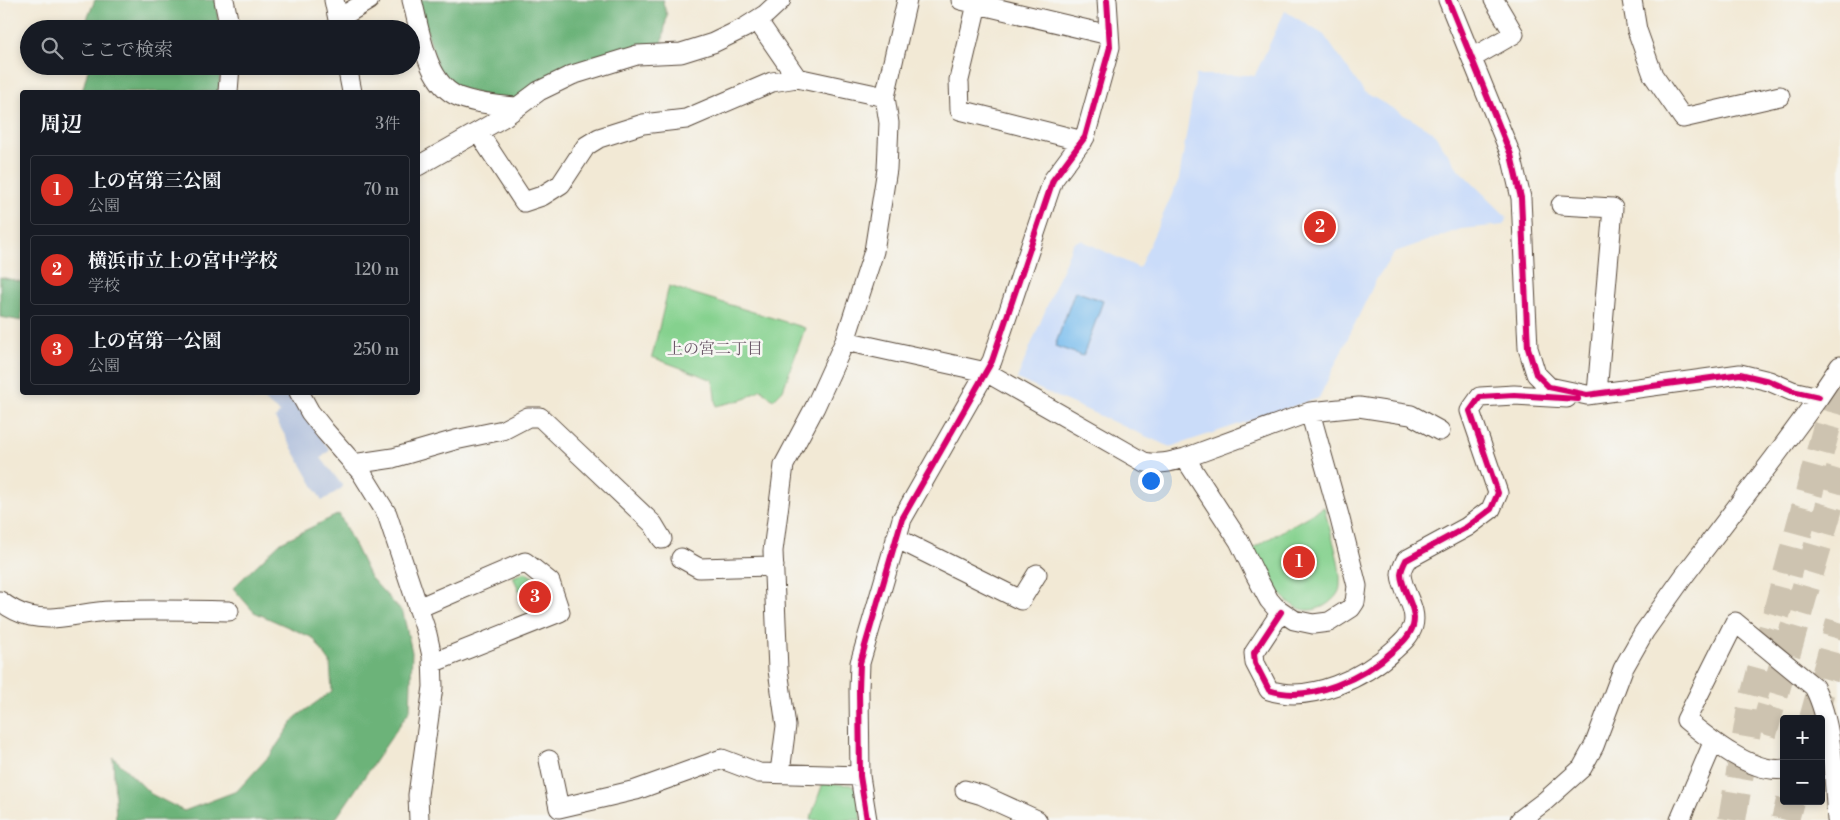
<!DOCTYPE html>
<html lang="ja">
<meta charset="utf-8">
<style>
body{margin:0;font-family:"Libre Bodoni","Noto Serif JP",serif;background:#20242c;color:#f1f3f6}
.controls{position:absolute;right:15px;bottom:15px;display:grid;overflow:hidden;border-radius:5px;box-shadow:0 2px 8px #0003}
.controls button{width:45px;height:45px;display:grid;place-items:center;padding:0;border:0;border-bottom:1px solid #363941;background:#171b24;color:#f1f3f6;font:25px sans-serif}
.you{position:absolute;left:1150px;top:480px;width:18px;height:18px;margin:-12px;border:4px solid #fff;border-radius:50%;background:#1a73e8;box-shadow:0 0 0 8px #1a73e833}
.badge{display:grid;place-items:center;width:32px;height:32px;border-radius:50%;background:#d93025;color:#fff;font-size:16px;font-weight:700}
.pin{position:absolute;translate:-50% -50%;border:2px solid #fff;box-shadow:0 1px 5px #0006}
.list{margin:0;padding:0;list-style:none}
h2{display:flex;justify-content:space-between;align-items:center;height:65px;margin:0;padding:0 20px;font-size:21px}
h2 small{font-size:16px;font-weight:400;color:#9ea1a6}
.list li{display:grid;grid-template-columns:32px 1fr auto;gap:15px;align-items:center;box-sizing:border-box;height:70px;margin:0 10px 10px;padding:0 10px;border:1px solid #363941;border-radius:5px}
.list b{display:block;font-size:19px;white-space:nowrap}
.list p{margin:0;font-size:16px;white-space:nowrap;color:#9ea1a6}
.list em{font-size:16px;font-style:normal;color:#9ea1a6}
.icon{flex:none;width:28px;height:28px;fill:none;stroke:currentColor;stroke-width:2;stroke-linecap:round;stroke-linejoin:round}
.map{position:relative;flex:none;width:1840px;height:820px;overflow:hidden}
.search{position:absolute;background:#171b24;box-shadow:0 2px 8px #0003;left:20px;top:20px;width:400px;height:55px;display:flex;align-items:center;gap:12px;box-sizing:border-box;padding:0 18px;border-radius:28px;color:#9ea1a6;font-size:19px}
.panel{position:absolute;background:#171b24;box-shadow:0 2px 8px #0003;left:20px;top:90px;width:400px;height:305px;border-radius:5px}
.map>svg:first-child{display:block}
.built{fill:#cadcf9}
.industrial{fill:#b7c5de}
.green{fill:#85d18e;stroke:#607e56}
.forest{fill:#6cb379;stroke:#546e4c}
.water{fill:#77bcee;stroke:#597386}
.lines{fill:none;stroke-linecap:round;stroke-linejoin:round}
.motorway-tunnel{stroke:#cdc3b0;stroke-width:28;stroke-dasharray:28 14;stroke-linecap:butt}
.minor-casing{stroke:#564739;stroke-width:21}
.minor{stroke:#fff;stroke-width:19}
.cycleway-casing{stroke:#f6f6f2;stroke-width:9}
.cycleway{stroke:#d6006c;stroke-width:6}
.labels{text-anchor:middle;stroke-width:5;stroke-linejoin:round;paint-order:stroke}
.neighbourhood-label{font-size:16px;fill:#6b5868;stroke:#f6f6f2}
</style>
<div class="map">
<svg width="1840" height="820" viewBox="0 0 1840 820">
<rect width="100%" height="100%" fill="#f6f6f2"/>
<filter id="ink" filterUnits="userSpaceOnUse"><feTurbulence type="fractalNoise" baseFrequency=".02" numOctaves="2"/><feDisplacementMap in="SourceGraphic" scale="10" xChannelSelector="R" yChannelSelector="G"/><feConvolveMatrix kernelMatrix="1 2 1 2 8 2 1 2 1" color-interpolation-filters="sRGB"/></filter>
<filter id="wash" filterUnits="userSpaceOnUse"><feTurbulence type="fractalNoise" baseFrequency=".0096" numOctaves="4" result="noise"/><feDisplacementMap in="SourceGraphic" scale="20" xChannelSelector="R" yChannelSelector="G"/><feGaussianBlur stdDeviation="1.12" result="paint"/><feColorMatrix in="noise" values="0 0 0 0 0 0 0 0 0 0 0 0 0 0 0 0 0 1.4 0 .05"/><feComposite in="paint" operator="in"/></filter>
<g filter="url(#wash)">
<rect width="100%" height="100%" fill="#f2e9d5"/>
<path class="built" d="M 1285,11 L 1324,35 L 1364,92 L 1432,131 L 1459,170 L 1507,217 L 1504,225 L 1461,229 L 1395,252 L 1377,278 L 1319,398 L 1170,447 L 1017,379 L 1073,243 L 1081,240 L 1139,268 L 1179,179 L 1196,75 L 1255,75 Z"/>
<path class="industrial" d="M 249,393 L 289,393 L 293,400 L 330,450 L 321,458 L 342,485 L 342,488 L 322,501 L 275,418 L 280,413 L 260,397 L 251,401 Z"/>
<path class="green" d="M 669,286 L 805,328 L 783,390 L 773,400 L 761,389 L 745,399 L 716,406 L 713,380 L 652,357 Z
M 1324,507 C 1329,529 1342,564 1340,586 C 1340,594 1331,602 1324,606 C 1287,625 1267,573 1253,548 Z
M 525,572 L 545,585 L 551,608 L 531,616 L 513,577 Z
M 823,783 L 851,785 L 858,791 L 861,820 L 810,820 Z"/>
<path class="forest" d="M 95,0 L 216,0 L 219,29 L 86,29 L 85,24 Z
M 418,0 L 664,0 L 663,3 L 667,15 L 661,51 L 517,99 L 495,99 L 453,86 L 437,66 Z
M 89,66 L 220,66 L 219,92 L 82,92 Z
M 0,277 L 22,282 L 22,321 L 0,317 Z
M 339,514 L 370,577 L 403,613 L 412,652 L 410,710 L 337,817 L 331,820 L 116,820 L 113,757 L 151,794 L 184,811 L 237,791 L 271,754 L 296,717 L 332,691 L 330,662 L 313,638 L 254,612 L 233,588 L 281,542 Z"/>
<path class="water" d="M 1075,291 L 1103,301 L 1083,356 L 1055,346 Z"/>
</g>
<g filter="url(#ink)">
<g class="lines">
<path class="motorway-tunnel" d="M 1813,719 L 1840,622
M 1763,734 L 1840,470
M 1732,820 L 1751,708 L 1840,378
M 1785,820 L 1790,801"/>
<defs>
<path id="minor" d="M 224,0 L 230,29
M 334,0 L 340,29
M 412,0 C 420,30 426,84 459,97 C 477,104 497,105 516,107
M 961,0 L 1109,35
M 1448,0 L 1511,155 L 1521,198 L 1528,348 L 1536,374 L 1549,387 L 1587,395 L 1740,374 L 1769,381 L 1792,391 L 1819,397
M 1632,0 L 1637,30 L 1653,75 L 1683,118 L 1780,96
M 977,4 L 959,80 L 960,110 L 1083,141
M 338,19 L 369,0
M 757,20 L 797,78 L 885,97
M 1472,58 L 1514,34 L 1494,0
M 347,66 L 352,92
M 228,92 L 230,66
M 478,132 L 524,202 L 542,196 L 561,184 L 586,146 L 599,138 L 643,124 L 686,119 L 772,82 L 797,78
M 418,166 L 504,117 L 539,91 L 572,75 L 637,55 L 681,53 L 713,43 L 744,28 L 766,14 L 781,0
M 1561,205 L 1613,208 L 1597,393
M 845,341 L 986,372 L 1144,462 C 1159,465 1170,462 1185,458 L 1310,412 L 1359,407 L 1411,415 L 1440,431
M 299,392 L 310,412 L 325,431 L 361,472 L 387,514 L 427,634 L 432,656 L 433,687 L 418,795 L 419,820
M 1185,458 L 1239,541 L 1255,574 L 1269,600 L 1275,607 L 1294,620 L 1313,624 L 1329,622 L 1351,608 L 1355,602 L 1357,586 L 1340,519 L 1310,412
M 353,464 L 393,458 L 455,440 L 503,430 L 528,417 L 540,417 L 653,524 L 662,539
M 896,538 L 1021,600 L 1037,574
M 681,558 L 699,568 L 774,566
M 0,601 C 8,607 20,614 30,616 C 56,622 84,612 110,611 C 150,609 189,610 229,611
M 418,608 L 525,562 L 550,582 L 560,612 L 432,663
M 1281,612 L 1254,653 L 1255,663 L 1269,690 C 1310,704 1365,677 1394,650 C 1402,643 1410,636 1413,626 C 1418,608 1402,592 1401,574 C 1401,570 1404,564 1406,560 L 1467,527 L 1491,509 L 1498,493 L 1470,411 L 1480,397 L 1514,395 L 1567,398
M 549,760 L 559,808 L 636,790 L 722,759 L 759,773 L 860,776
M 1784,769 C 1752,774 1709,739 1686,720 L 1735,622 L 1814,687 C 1833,723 1834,779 1837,820
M 780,772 L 786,726 L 778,670 L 773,551 L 784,465 L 815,407 L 845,341 L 874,251 L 887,169 L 889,123 L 885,97 L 907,0
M 965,790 L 982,795 L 1037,820
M 867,820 L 860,776 L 859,689 L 860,663 L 902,519 L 992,361 L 1053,180 L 1085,137 L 1110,47 L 1107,0
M 1520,820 L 1545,801 L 1582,768 L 1594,746 L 1623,669 L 1644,632 L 1684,576 L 1774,458 L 1819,397 L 1840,366
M 1680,820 L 1713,743"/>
</defs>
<use href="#minor" class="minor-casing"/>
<use href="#minor" class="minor"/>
<defs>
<path id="cycleway" d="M 1448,0 L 1511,155 L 1521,198 L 1528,348 L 1536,374 L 1549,387 L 1587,395 L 1740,374 L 1769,381 L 1792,391 L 1819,397
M 1281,612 L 1254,653 L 1255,663 L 1269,690 C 1310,704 1365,677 1394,650 C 1402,643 1410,636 1413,626 C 1418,608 1402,592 1401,574 C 1401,570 1404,564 1406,560 L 1467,527 L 1491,509 L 1498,493 L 1470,411 L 1480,397 L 1514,395 L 1578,399
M 867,820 L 860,776 L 859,689 L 860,663 L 902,519 L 992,361 L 1053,180 L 1085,137 L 1110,47 L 1107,0"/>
</defs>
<use href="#cycleway" class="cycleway-casing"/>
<use href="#cycleway" class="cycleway"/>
</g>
</g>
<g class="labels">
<g class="neighbourhood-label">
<text x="715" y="354">上の宮二丁目</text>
</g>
</g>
</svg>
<div class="controls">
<button>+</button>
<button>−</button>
</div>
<div class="you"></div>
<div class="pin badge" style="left:1299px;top:562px">1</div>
<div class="pin badge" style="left:1320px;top:227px">2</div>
<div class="pin badge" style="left:535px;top:597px">3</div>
<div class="search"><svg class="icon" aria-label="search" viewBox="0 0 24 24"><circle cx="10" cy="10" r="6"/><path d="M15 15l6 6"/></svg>ここで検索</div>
<section class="panel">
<h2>周辺<small>3件</small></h2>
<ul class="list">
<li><span class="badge">1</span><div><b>上の宮第三公園</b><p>公園</p></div><em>70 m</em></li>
<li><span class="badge">2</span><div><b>横浜市立上の宮中学校</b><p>学校</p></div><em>120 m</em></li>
<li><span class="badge">3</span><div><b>上の宮第一公園</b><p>公園</p></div><em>250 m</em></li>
</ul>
</section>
</div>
